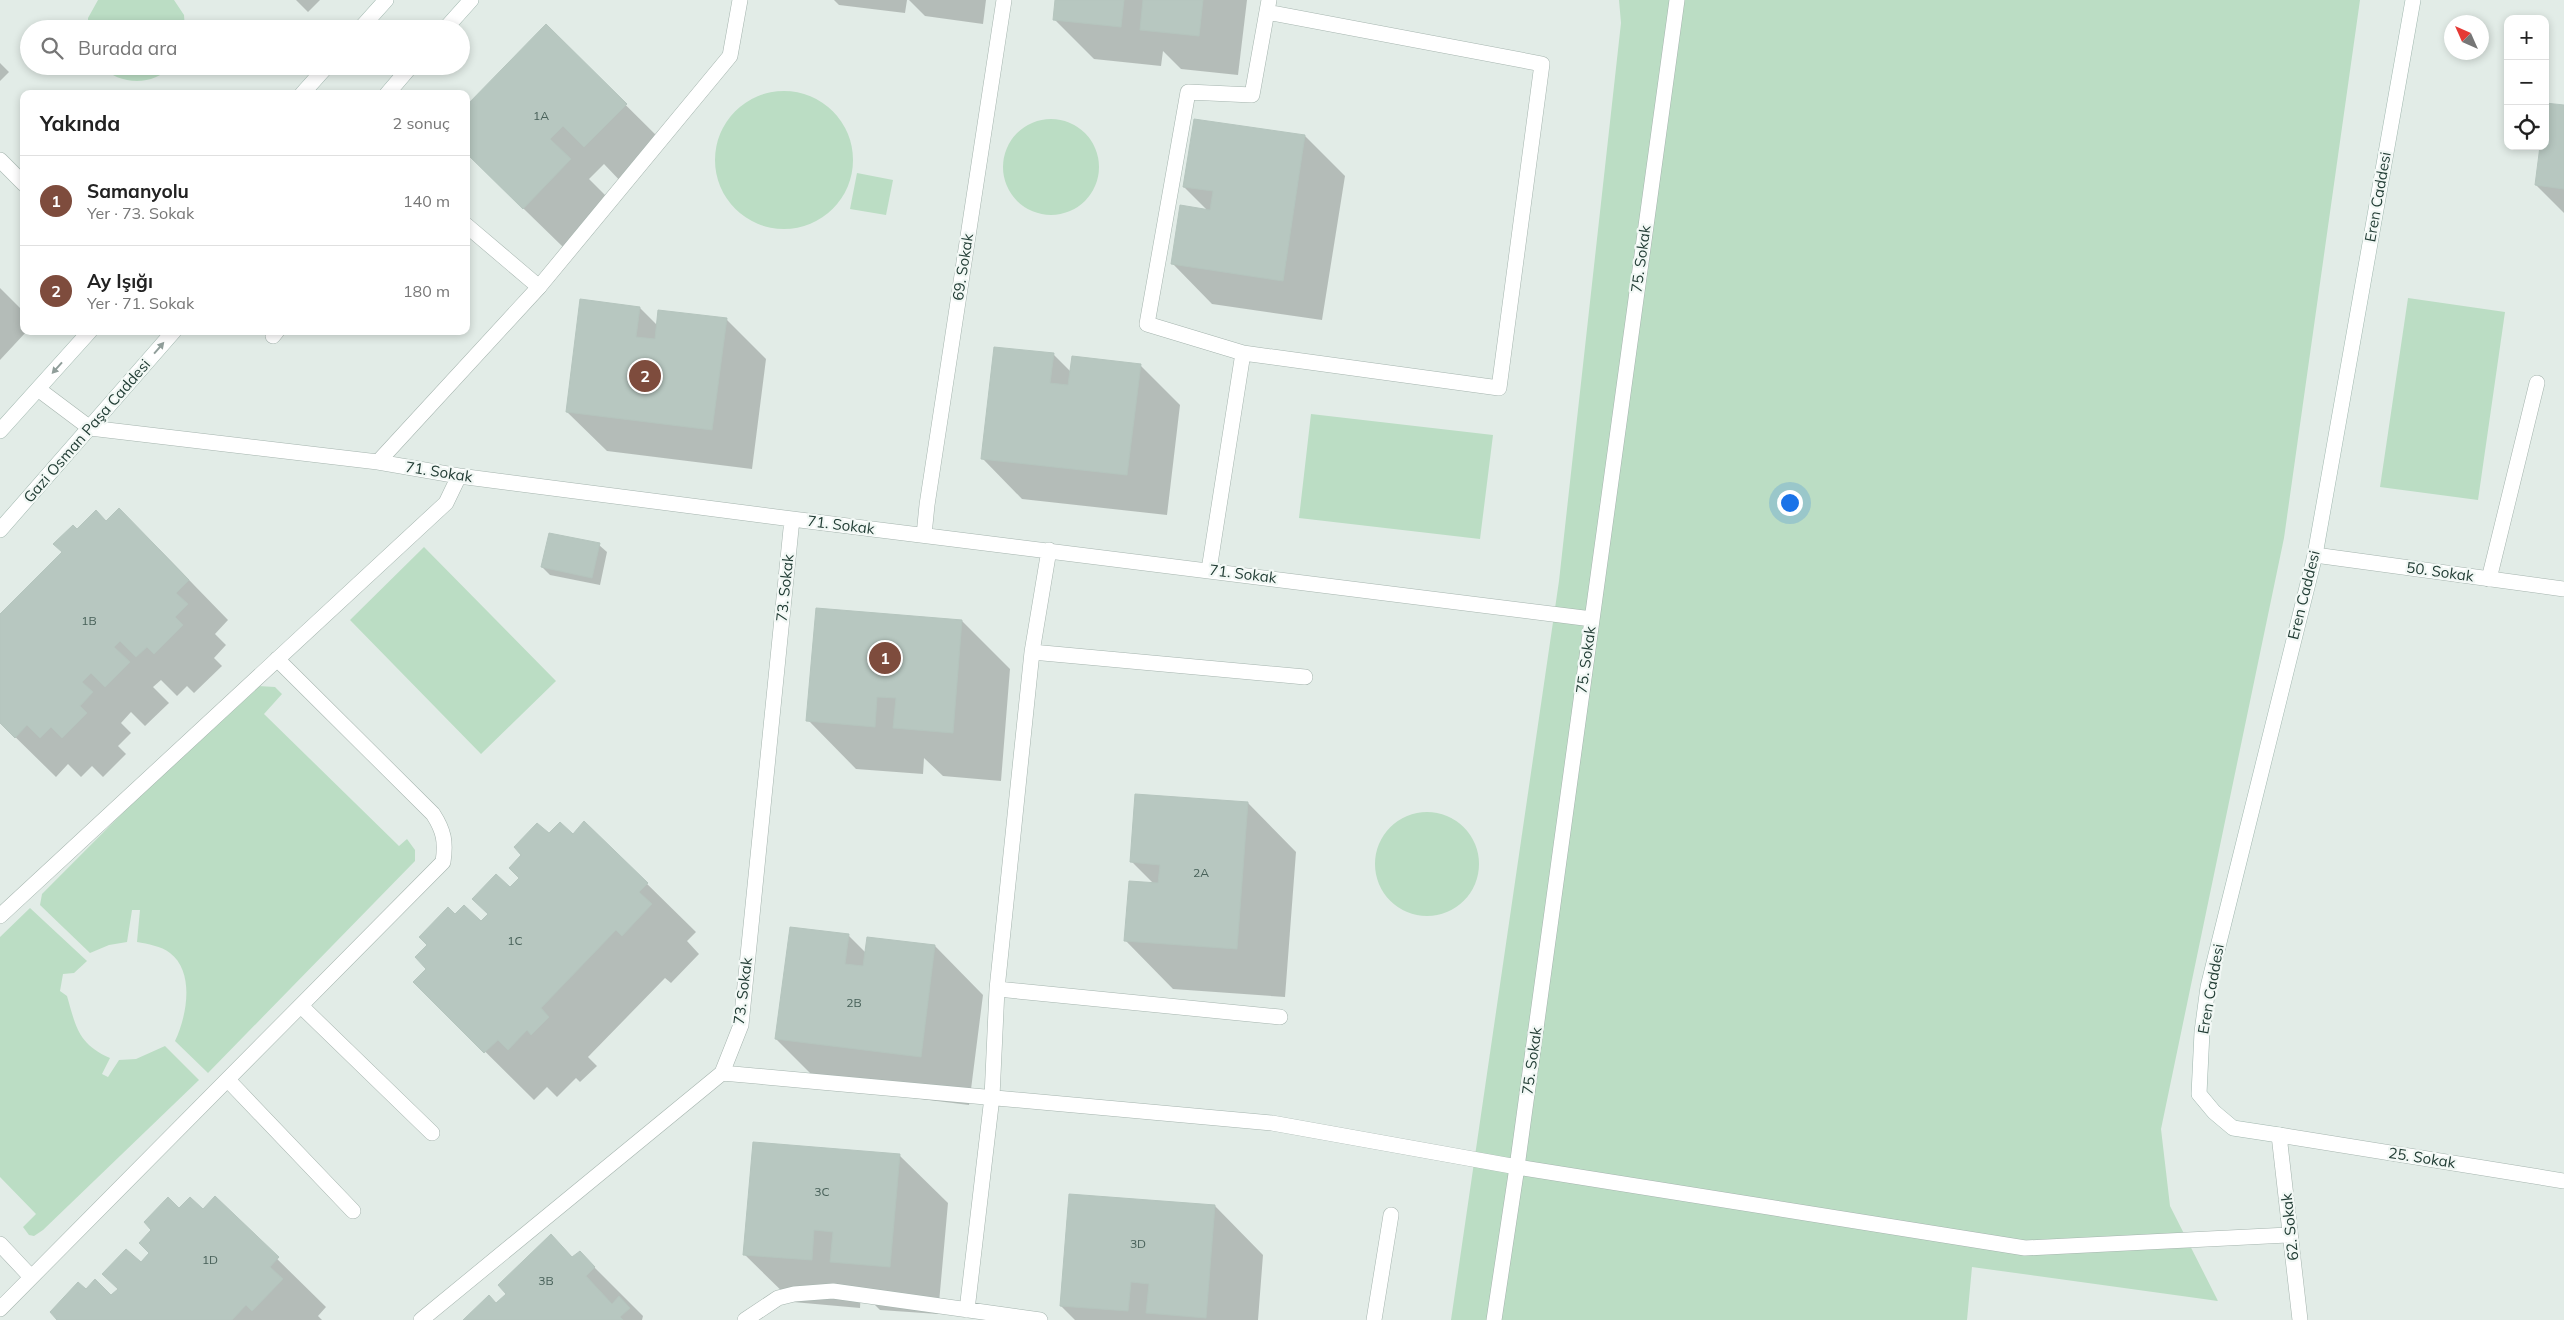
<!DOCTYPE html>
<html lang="tr">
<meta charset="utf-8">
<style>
body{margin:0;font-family:Mulish,sans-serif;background:#f2f2f2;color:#222}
.controls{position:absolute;right:15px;top:15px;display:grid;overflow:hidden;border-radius:10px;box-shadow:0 2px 8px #0003}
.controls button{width:45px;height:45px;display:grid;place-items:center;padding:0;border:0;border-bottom:1px solid #e0e0e0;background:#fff;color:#222;font:25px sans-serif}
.compass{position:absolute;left:2444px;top:15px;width:45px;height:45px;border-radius:50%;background:#fff;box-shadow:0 2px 8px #0003;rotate:315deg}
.you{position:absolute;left:1789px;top:502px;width:18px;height:18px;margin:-12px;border:4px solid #fff;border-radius:50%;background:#1a73e8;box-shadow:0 0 0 8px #1a73e833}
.badge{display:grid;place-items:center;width:32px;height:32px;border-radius:50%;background:#7e4c3d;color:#fff;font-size:16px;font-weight:700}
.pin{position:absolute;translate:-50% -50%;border:2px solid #fff;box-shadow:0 1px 5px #0006}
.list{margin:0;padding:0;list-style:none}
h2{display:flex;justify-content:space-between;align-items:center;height:65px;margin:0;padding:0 20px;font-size:21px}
h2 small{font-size:16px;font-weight:400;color:#767676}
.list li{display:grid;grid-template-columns:32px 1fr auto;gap:15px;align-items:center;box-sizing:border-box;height:90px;padding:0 20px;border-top:1px solid #e0e0e0}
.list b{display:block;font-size:19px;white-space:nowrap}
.list p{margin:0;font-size:16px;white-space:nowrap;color:#767676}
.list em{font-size:16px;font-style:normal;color:#767676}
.icon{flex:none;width:28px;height:28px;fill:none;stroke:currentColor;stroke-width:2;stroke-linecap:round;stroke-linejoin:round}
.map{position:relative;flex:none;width:2564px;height:1320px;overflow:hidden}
.search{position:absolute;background:#fff;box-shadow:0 2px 8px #0003;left:20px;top:20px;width:450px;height:55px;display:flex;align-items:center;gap:12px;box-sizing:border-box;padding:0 18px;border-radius:28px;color:#767676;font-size:19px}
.panel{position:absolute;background:#fff;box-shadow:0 2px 8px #0003;left:20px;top:90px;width:450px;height:245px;border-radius:10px}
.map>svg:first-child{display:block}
.green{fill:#bbddc4}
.shadow{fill:#0003}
.building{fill:#b7c7c0;stroke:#b5c5be}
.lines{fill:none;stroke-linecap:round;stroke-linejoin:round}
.lane-casing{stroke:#a5b4ae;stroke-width:16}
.street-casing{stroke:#a5b4ae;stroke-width:16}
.secondary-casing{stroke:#a1b7af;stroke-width:16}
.lane{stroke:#fff;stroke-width:15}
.street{stroke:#fff;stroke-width:15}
.secondary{stroke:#fff;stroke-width:15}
.oneway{fill:#909e9a}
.labels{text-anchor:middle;stroke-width:4.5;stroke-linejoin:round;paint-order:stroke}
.number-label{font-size:12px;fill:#476058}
.street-label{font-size:15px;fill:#223d35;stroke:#f2f8f5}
</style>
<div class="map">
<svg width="2564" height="1320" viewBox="0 0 2564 1320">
<rect width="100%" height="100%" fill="#e2ece7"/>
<path class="green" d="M 98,0 L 174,0 L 184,15 L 185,29 L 88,29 L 88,18 Z
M 1619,0 L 2360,0 L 2284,538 L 2161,1129 L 2170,1206 L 2218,1301 L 1972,1267 L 1967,1320 L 1451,1320 L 1559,581 L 1621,23 Z
M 101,66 L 171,66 C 153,87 119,85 101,66 Z
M715 160a69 69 0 1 1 138 0a69 69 0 1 1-138 0Z
M1003 167a48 48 0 1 1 96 0a48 48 0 1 1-96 0Z
M 857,173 L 893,180 L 886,215 L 850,209 Z
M 2408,298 L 2505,312 L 2478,500 L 2380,487 Z
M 1311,414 L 1493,435 L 1480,539 L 1299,518 Z
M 424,547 L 556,681 L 481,754 L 350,620 Z
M 258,686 L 275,687 L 282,694 L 264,714 L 399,846 L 407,839 L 415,850 L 415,861 L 208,1073 L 175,1041 C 187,1016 195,972 170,953 C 161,946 148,944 137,942 L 140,910 L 132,910 L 127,942 L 109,945 L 90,953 L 40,905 L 42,894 L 244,691 Z
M1375 864a52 52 0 1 1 104 0a52 52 0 1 1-104 0Z
M 30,908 L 87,961 L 74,973 L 63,974 L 60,991 L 67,996 C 76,1027 78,1044 110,1058 L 102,1074 L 108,1077 L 119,1060 L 136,1059 L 165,1046 L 199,1080 L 43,1230 L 34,1236 L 29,1235 L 23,1227 L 36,1214 L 0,1177 L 0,937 Z"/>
<path class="shadow" d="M 296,0 L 320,0 L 308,12 Z
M 834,0 L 907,0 L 905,13 L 839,5 Z
M 909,0 L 986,0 L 983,24 L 925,16 Z
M 1057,0 L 1247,0 L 1238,75 L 1181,69 L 1163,51 L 1161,66 L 1094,59 L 1054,19 Z
M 546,26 L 665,144 L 625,186 L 604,164 L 589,179 L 610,200 L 563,247 L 484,170 Z
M 0,63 L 9,72 L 0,81 Z
M 2564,106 L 2564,213 L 2536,185 L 2545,146 Z
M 1305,136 L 1345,176 L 1322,320 L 1212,304 L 1173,264 L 1208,211 L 1184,187 Z
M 0,288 L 24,312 L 24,331 L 27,331 L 0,360 Z
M 640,308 L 658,326 L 726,319 L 766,359 L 752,469 L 607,451 L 567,412 Z
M 1053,354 L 1071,372 L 1140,365 L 1180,405 L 1167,515 L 1022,499 L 983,459 Z
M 107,522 L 159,549 L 228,620 L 215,634 L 226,645 L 214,658 L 222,666 L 194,693 L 187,686 L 177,696 L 161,680 L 153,687 L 169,703 L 145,726 L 131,712 L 121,723 L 131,733 L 118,746 L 126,754 L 103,777 L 92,766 L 81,777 L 68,764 L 56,777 L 0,722 L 0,616 L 64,552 L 77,531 Z
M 599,545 L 607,552 L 600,585 L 550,575 L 542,567 Z
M 962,621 L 1010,669 L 1001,781 L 943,776 L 924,758 L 923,774 L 856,769 L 808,720 Z
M 1248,803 L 1296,852 L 1285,997 L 1173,989 L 1125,940 L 1154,884 L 1132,862 Z
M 585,823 L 696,932 L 687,941 L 699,954 L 671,983 L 665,978 L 588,1057 L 597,1066 L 580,1082 L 576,1078 L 557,1097 L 547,1087 L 534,1100 L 415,982 L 428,969 L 429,945 L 455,916 L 481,922 L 520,878 L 549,835 L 573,836 Z
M 848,935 L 866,953 L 935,946 L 983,995 L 969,1105 L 824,1087 L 776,1039 Z
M 899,1155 L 948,1203 L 938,1314 L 880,1310 L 861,1291 L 860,1308 L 793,1302 L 744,1254 Z
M 215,1198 L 326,1307 L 318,1316 L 322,1320 L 59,1320 L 86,1291 L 111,1297 L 150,1253 L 179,1210 L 203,1211 Z
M 1215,1206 L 1263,1255 L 1258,1320 L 1075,1320 L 1061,1306 Z
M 580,1253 L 643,1316 L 642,1320 L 465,1320 L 496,1304 Z"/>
<path class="building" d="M 1055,0 L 1124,0 L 1121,27 L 1053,20 Z
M 1143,0 L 1203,0 L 1199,36 L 1140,30 Z
M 546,24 L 627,104 L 584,147 L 563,126 L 550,139 L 571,159 L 523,209 L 466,153 L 466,106 Z
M 2545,103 L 2564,105 L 2564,189 L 2535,185 L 2540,146 L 2545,146 Z
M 1194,119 L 1305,135 L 1283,281 L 1171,264 L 1180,205 L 1210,210 L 1213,191 L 1183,187 Z
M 580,299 L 640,307 L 636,337 L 655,339 L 658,310 L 727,318 L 712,430 L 566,412 Z
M 994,347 L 1054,353 L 1050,383 L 1068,385 L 1072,356 L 1141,364 L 1127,475 L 981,459 Z
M 119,508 L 189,580 L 176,593 L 188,604 L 175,617 L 183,625 L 154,654 L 147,647 L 136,657 L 120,641 L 114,647 L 130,662 L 105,687 L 91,673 L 82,682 L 93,692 L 80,706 L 87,713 L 62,738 L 51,727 L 40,738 L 27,725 L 15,738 L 0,723 L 0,614 L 62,552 L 53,544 L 73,525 L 77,529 L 96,510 L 106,521 Z
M 549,533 L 600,543 L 592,578 L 541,567 Z
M 816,608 L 962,620 L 953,733 L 893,728 L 896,698 L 877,697 L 875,727 L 806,721 Z
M 1135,794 L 1248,802 L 1237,949 L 1124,941 L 1129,881 L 1158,883 L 1160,865 L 1130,862 Z
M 584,821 L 648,883 L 639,892 L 652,904 L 622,936 L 616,930 L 541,1008 L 549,1017 L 531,1035 L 527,1030 L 508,1050 L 498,1040 L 484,1053 L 413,982 L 426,969 L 415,957 L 427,945 L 419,937 L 448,907 L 455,914 L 464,905 L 481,921 L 488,914 L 472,899 L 496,874 L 510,887 L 519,878 L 509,868 L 521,855 L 514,847 L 537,823 L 549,833 L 560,822 L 573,834 Z
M 790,927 L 849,934 L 845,964 L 863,966 L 867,937 L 935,945 L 921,1057 L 775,1039 Z
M 753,1142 L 900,1154 L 890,1267 L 830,1262 L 833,1232 L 814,1230 L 812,1260 L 743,1255 Z
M 1069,1194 L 1215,1205 L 1206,1318 L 1146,1313 L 1149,1284 L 1131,1282 L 1128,1311 L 1060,1306 Z
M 215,1196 L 279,1257 L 270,1267 L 283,1279 L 252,1311 L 246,1305 L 232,1320 L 57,1320 L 50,1312 L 78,1282 L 86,1289 L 95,1279 L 111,1295 L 118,1289 L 102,1274 L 126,1249 L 141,1262 L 149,1253 L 139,1243 L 151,1230 L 144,1222 L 168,1197 L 179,1208 L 190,1197 L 203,1209 Z
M 551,1234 L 572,1257 L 580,1251 L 595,1267 L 586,1276 L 612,1304 L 619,1296 L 630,1308 L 620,1317 L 623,1320 L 463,1320 L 489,1295 L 496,1303 L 506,1294 L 498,1285 Z"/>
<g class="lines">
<defs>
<path id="lane" d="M 0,160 L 24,184
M 466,225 L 539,287
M 273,336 L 277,331
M 1243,353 L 1499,388 L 1542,64 L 1267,12
M 1209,570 L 1243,353 L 1147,324 L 1188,92 L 1252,95 L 1269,0
M 2489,579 L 2537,383"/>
<path id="street" d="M 38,389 L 90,428 L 378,462 L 459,476 L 792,519 L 1592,619
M 378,462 L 539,287 L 730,56 L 740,0
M 924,535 L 927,505 L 1004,0
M 2315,555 L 2564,589
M 1032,652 L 1305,677
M 0,916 L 446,503 L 459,476
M 997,989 L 1280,1017
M 301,1006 L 432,1133
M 722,1073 L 1272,1123 L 1517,1167 L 2025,1248 L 2290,1235
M 228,1080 L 353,1211
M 0,1244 L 31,1277
M 0,1309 L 443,862 C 446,842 444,831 433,814 L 277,659
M 967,1310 L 992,1097 L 997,989 L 1032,652 L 1049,550
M 421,1320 L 722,1073 L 741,1025 L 792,519
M 745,1320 L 778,1298 L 794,1294 L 833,1291 L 1040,1320
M 1374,1320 L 1391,1215
M 1494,1320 L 1517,1167 L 1677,0
M 2300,1320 L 2279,1135 L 2564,1181"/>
<path id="secondary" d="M 360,29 L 386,0
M 445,29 L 471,0
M 302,94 L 327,66
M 387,94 L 411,66
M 0,431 L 90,331
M 0,530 L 174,331
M 2279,1135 L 2233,1128 L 2214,1112 L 2199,1094 L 2202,1032 L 2208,987 L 2315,555 L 2413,0"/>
</defs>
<use href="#lane" class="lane-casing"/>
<use href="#street" class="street-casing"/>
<use href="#secondary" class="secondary-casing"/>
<use href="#lane" class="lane"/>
<use href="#street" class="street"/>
<use href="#secondary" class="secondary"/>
</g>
<defs><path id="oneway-solid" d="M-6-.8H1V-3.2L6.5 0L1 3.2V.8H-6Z" transform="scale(1.25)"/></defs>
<g class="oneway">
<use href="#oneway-solid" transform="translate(159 348) rotate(-49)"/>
<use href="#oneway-solid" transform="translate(57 368) rotate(132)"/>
</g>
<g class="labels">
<g class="number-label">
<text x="541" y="120">1A</text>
<text x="89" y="625">1B</text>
<text x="1201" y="877">2A</text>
<text x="515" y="945">1C</text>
<text x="854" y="1007">2B</text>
<text x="822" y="1196">3C</text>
<text x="1138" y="1248">3D</text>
<text x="210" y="1264">1D</text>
<text x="546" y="1285">3B</text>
</g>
<g class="street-label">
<text transform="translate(2378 197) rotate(-80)" y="5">Eren Caddesi</text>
<text transform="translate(1641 259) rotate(-82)" y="5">75. Sokak</text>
<text transform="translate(963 267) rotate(-81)" y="5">69. Sokak</text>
<text transform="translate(87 431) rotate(-49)" y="5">Gazi Osman Paşa Caddesi</text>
<text transform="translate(439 472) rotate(9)" y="5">71. Sokak</text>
<text transform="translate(841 525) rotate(7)" y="5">71. Sokak</text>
<text transform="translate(2440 572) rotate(8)" y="5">50. Sokak</text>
<text transform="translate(1243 574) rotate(7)" y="5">71. Sokak</text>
<text transform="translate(785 588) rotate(-84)" y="5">73. Sokak</text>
<text transform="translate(2304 595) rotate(-76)" y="5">Eren Caddesi</text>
<text transform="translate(1586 660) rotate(-82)" y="5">75. Sokak</text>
<text transform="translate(2211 989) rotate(-80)" y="5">Eren Caddesi</text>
<text transform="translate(743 991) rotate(-83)" y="5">73. Sokak</text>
<text transform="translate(1532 1061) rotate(-82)" y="5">75. Sokak</text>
<text transform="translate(2422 1158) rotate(9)" y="5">25. Sokak</text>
<text transform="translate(2290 1227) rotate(-96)" y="5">62. Sokak</text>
</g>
</g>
</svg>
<div class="controls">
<button>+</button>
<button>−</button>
<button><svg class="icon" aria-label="locate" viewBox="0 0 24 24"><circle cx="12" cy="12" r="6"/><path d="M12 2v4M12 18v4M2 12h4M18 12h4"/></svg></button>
</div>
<svg class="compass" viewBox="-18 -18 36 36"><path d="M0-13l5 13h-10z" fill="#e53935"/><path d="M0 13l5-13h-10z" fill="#767676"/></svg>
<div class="you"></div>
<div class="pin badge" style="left:885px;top:658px">1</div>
<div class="pin badge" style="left:645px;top:376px">2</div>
<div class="search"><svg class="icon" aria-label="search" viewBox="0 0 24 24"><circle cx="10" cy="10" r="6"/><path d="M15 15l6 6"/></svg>Burada ara</div>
<section class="panel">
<h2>Yakında<small>2 sonuç</small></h2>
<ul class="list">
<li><span class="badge">1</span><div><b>Samanyolu</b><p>Yer · 73. Sokak</p></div><em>140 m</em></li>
<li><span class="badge">2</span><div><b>Ay Işığı</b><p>Yer · 71. Sokak</p></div><em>180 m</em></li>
</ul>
</section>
</div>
